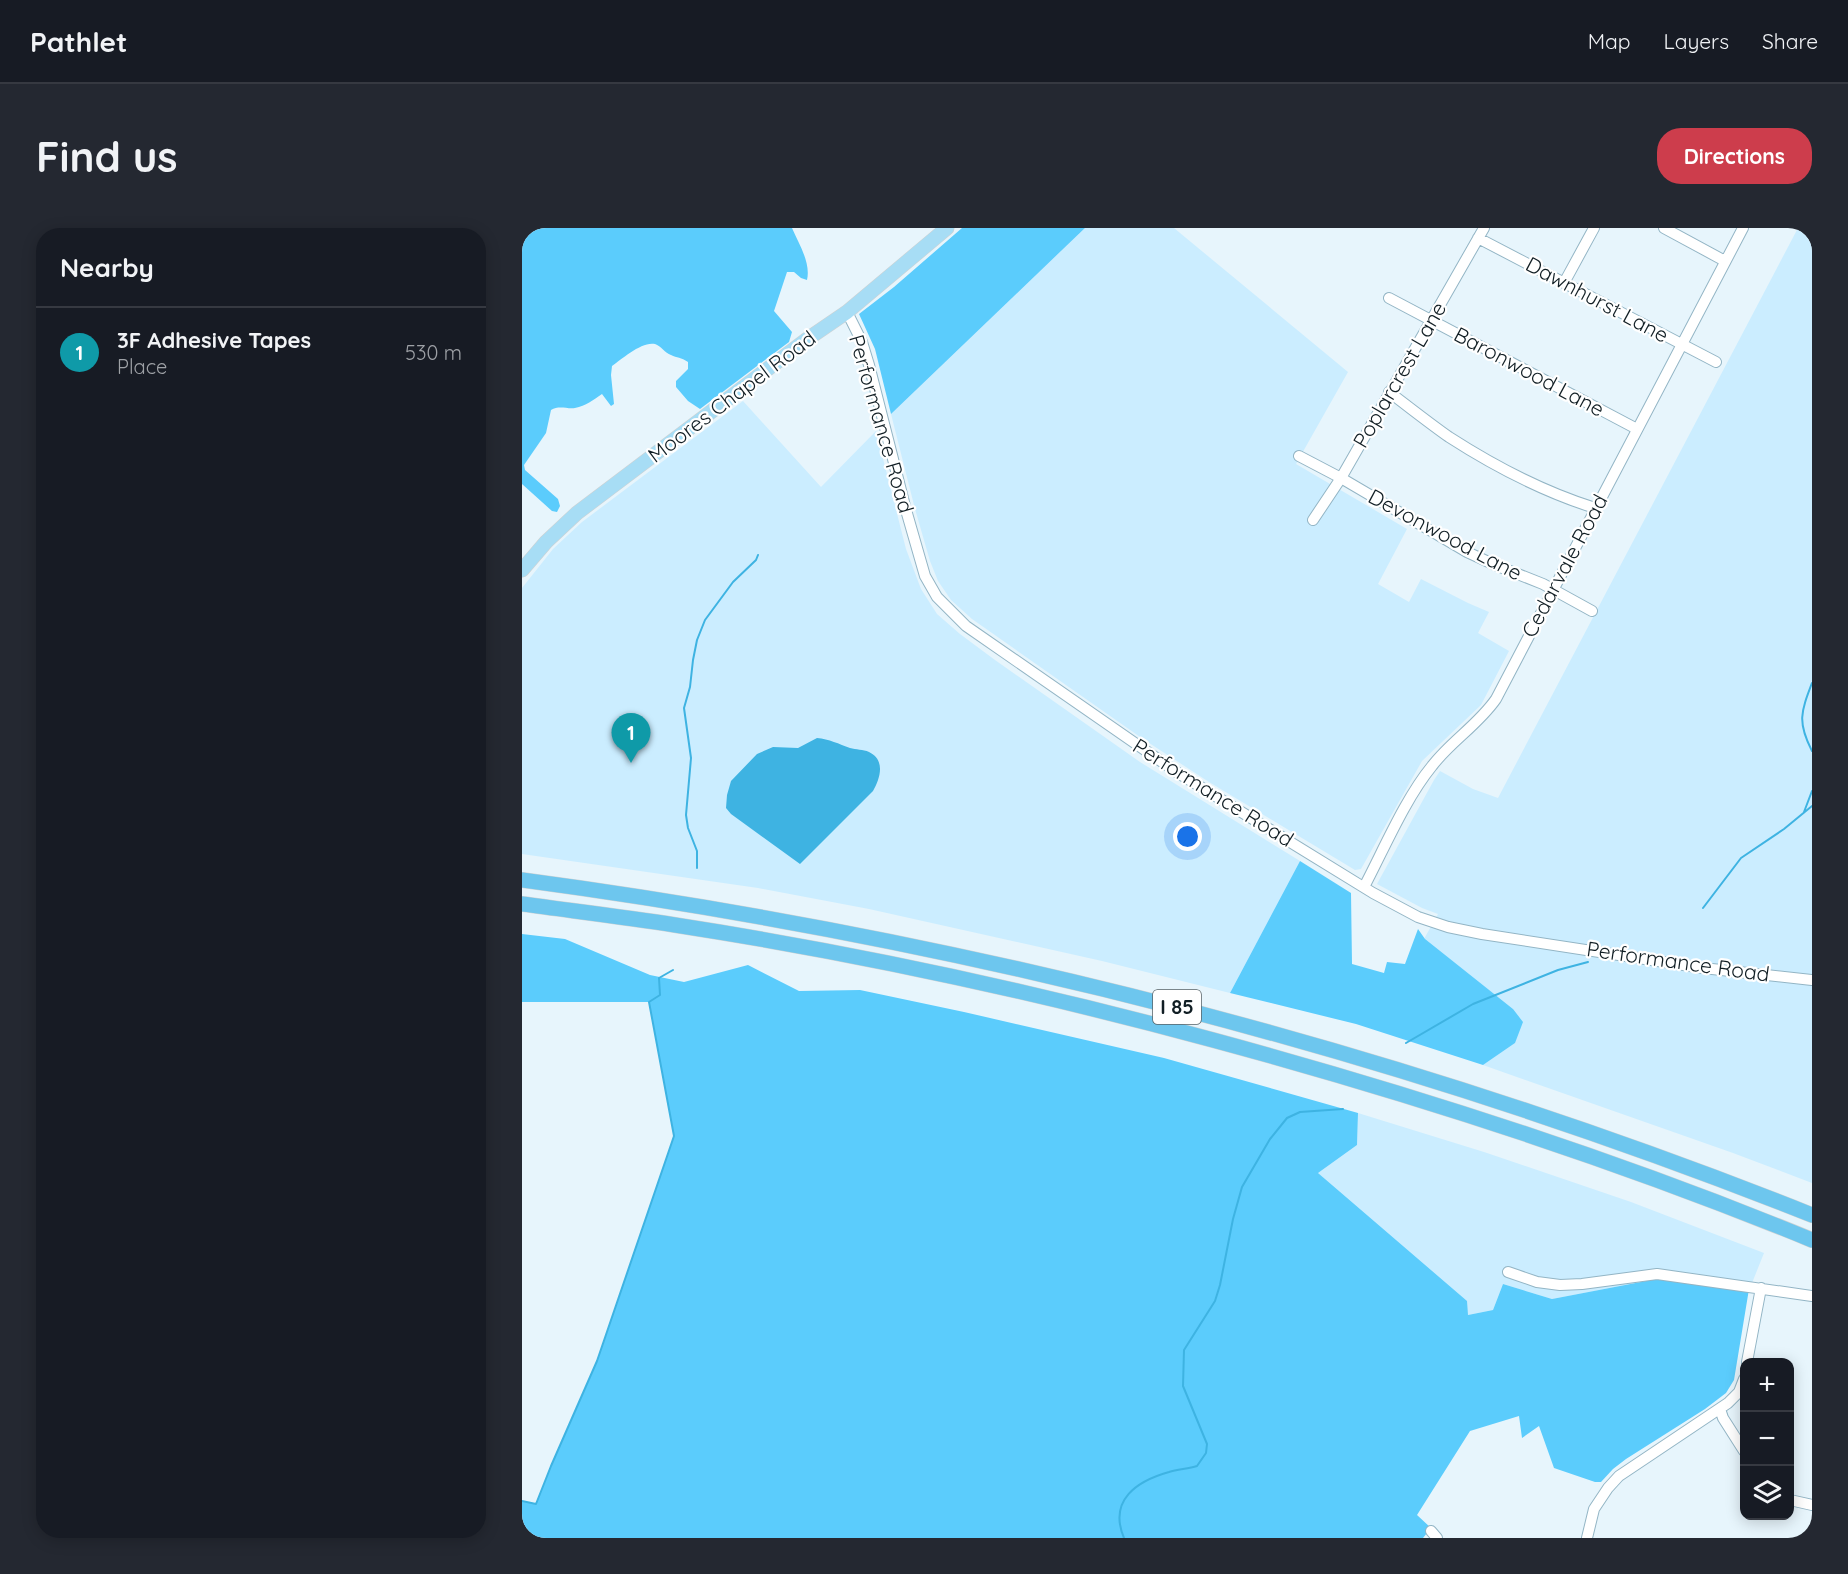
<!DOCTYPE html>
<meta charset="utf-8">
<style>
body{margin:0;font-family:Quicksand,sans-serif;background:#242831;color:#f1f3f6}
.controls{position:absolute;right:18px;bottom:18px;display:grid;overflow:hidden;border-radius:12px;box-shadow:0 3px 15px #0003}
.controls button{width:54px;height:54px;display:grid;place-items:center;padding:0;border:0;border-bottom:2px solid #363941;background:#171b24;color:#f1f3f6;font:30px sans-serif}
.you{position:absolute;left:666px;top:609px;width:21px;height:21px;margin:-15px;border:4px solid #fff;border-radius:50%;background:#1a73e8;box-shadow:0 0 0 9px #1a73e833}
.badge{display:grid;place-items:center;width:39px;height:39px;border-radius:50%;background:#cd3d4c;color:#fff;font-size:20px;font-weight:700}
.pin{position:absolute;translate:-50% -50px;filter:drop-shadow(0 2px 3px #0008)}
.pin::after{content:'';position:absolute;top:32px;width:21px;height:18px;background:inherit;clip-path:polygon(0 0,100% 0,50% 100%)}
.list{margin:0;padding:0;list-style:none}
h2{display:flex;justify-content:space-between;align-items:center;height:78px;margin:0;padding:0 24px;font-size:26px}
h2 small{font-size:20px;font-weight:400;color:#9ea1a6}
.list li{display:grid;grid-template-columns:39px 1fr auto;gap:18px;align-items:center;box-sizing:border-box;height:90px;padding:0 24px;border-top:2px solid #363941}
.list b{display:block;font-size:22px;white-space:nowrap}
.list p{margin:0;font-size:20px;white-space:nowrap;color:#9ea1a6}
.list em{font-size:20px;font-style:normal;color:#9ea1a6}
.icon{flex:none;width:33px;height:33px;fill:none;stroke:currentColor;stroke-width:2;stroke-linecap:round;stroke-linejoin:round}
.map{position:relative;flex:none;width:1290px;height:1310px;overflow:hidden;border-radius:24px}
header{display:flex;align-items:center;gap:36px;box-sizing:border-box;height:84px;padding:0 30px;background:#171b24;border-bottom:2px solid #363941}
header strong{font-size:28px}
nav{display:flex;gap:33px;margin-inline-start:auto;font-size:21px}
.intro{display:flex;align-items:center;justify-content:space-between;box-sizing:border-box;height:144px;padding:0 36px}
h1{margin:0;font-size:42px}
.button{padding:15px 27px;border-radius:24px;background:#cd3d4c;color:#fff;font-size:21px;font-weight:700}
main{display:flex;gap:36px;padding:0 36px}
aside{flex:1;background:#171b24;border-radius:24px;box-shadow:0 3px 15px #0003}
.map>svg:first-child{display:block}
.built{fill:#cbedff}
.forest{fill:#5bccfc}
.water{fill:#3eb3e2}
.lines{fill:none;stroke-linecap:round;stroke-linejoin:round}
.stream{stroke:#3eb3e2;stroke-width:2}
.minor-casing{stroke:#93b5c5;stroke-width:12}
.major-casing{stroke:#cfd2d3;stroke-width:15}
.highway-casing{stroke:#cfd2d3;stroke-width:16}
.minor{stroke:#fff;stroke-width:10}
.major{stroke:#a7ddf5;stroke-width:14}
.highway{stroke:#6dc6ee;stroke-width:15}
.labels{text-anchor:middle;stroke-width:4.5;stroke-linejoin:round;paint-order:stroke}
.shield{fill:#fff;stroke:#586266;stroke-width:1.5}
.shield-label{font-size:20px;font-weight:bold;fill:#111e24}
.street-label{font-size:21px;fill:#111e24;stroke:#fff}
</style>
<header>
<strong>Pathlet</strong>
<nav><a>Map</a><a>Layers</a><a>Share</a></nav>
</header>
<div class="intro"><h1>Find us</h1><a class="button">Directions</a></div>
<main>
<aside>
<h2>Nearby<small></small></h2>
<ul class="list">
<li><span class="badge" style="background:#0f9aa8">1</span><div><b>3F Adhesive Tapes</b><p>Place</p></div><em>530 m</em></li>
</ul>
</aside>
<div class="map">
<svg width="1290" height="1310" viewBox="0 0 1290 1310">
<rect width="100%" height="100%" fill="#e7f5fc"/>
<path class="built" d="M 563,0 L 652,0 L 826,144 L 774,236 L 885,301 L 856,356 L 887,374 L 899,351 L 946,375 L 967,384 L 956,405 L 987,423 L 959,477 L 900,533 L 839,641 L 833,642 L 687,554 L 621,511 L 450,391 L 429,372 L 416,353 L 408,333 L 393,281 L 369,186 Z
M 1276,0 L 1290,0 L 1290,955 L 1211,925 L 961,837 L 993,815 L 991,781 L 902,711 L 916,686 L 900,680 L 855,656 L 912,552 L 918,543 L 951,561 L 976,570 Z
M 221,173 L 299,259 L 354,203 L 384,321 L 399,361 L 415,386 L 438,406 L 473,432 L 618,534 L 778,633 L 708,765 L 580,733 L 347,681 L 236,660 L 0,626 L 0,360 L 31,321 L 60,294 Z
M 836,885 L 962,924 L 1109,974 L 1242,1025 L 1230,1055 L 1145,1049 L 1030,1071 L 981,1056 L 971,1082 L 946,1087 L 796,945 L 835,917 Z"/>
<path class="forest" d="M 0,0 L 270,0 C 277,16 289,35 285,52 L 279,50 L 272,44 L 265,44 L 252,83 L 270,104 L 267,114 L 178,181 L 166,173 L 154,159 L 154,153 L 166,141 L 166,134 C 159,129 155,130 149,127 C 143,125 139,118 133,116 C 120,113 100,131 90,138 L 89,147 L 92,176 L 89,178 L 80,166 C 71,172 64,178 53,180 C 44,181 37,177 29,182 L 24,205 L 2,237 L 3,242 L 36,271 L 38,278 L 35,284 L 30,283 L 0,256 Z
M 440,0 L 563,0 L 369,186 L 353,121 L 337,86 L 372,59 Z
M 778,633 L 829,665 L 830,736 L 862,745 L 865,734 L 883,736 L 896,701 L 903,711 L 991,781 L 1001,794 L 993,815 L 961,837 L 834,796 L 708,765 Z
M 0,706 L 43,711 L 128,747 L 162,754 L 226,737 L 277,763 L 338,762 L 442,784 L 642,830 L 836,885 L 835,917 L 796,945 L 945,1073 L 946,1087 L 971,1082 L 981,1056 L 1030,1071 L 1145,1049 L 1227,1061 L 1212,1152 L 1204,1165 L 1183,1181 L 1104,1231 L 1091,1241 L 1079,1254 L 1073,1254 L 1032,1240 L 1017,1198 L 1000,1210 L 997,1188 L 948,1203 L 895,1287 L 909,1300 L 901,1310 L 0,1310 L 0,1273 L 14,1276 L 29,1238 L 75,1133 L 152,908 L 127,774 L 0,774 Z"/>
<path class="water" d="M 295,510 C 307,511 317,516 328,520 C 334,522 341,521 347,524 C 364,532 358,551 351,563 L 278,636 L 209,586 L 204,580 L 205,567 L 209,553 L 235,526 L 251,519 L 276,520 Z"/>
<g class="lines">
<path class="stream" d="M 1290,455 C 1279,484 1275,494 1290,523
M 1282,584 L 1290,563
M 175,640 L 175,623 L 166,600 L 164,587 L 169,530 L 162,480 L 168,459 L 171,432 L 175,412 L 183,392 L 211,354 L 234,332 L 236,327
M 1181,680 L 1219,630 L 1262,601 L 1290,578
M 884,815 L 951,776 L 1036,742 L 1066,734
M 0,1273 L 14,1276 L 29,1238 L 75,1133 L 152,908 L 127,774 L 138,767 L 137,750 L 151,742
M 602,1310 C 586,1272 615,1253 647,1244 C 656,1241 666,1241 675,1238 L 684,1225 L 685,1216 L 661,1158 L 662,1122 L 693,1073 L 698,1057 L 711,991 L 720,959 L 748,911 L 765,890 L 778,884 L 821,881"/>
<defs>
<path id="minor" d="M 1142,0 L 1203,33
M 956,10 L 1194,134
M 1042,55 L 1072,0
M 867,70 L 1115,201
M 325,84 L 340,114 L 347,137 L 384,282 L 403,348 L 415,369 L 444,398 L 656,545 L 851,665 L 896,689 L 926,699 L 960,706 L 1181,740 L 1290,752
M 867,164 C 887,179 907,195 927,209 C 972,238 1022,264 1073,280
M 777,228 L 819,250 L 945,324 L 973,337 L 1021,356 L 1070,383
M 791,292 L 819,250 L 962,0
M 842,659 C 862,621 883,571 910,538 C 929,513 956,497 974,471 L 1221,0
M 986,1044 L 1015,1054 L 1038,1057 L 1060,1056 L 1135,1046 L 1290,1068
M 1225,1134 L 1239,1060
M 1198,1181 L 1201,1190 L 1222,1223
M 1268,1272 L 1290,1277
M 909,1303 L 915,1310
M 1065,1310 L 1072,1281 L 1086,1260 L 1097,1248 L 1206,1175 L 1217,1164 L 1222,1151"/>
<path id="major" d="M 0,342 L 24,314 L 55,285 L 284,112 L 325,84 L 425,0"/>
<path id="highway" d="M 0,652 C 442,711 875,822 1290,987
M 0,676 C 51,683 102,689 153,697 C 334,725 514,764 691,812 C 894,867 1095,932 1290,1012"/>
</defs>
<use href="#minor" class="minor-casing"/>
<use href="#major" class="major-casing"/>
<use href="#highway" class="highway-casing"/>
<use href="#minor" class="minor"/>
<use href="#major" class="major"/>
<use href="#highway" class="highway"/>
</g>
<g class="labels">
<rect class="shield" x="631" y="762" width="48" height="34" rx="4.5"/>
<g class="shield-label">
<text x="655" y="786">I 85</text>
</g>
<g class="street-label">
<text transform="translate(1075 72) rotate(28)" y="7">Dawnhurst Lane</text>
<text transform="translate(1007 144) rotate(28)" y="7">Baronwood Lane</text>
<text transform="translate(878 147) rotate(-60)" y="7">Poplarcrest Lane</text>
<text transform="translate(210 169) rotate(-37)" y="7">Moores Chapel Road</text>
<text transform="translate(359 196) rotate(74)" y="7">Performance Road</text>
<text transform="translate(923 307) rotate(28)" y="7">Devonwood Lane</text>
<text transform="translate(1043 338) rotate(-62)" y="7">Cedarvale Road</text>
<text transform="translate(691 565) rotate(32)" y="7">Performance Road</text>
<text transform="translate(1156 734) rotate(8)" y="7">Performance Road</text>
</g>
</g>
</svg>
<div class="controls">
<button>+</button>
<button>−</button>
<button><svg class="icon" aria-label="layers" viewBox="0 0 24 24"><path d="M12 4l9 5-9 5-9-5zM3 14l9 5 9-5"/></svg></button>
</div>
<div class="you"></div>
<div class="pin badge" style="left:109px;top:535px;background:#0f9aa8">1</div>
</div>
</main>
